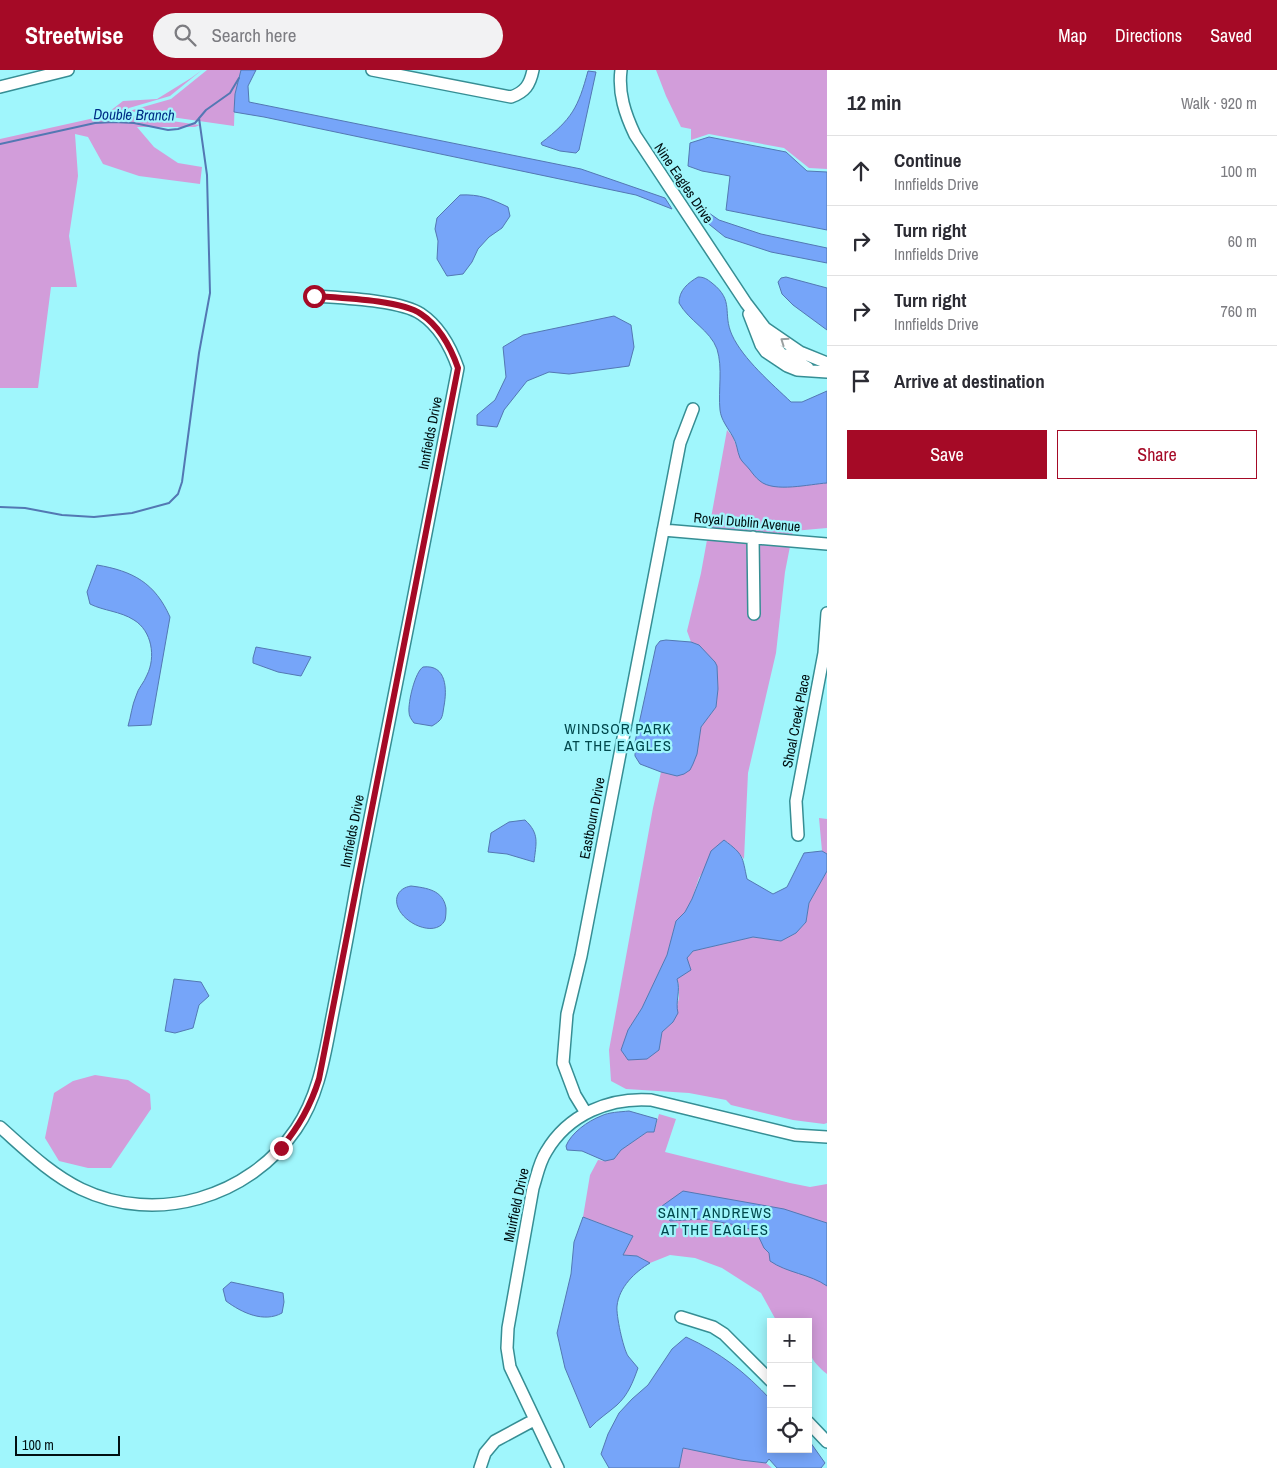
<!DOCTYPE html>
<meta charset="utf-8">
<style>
body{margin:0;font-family:"Archivo Narrow",sans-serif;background:#f2f2f3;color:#2b2b33}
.controls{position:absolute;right:15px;bottom:15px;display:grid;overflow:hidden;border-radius:0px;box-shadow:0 2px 12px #0003}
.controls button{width:45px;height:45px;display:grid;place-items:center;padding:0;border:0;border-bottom:1px solid #e1e1e2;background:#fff;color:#2b2b33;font:25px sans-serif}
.scale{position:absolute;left:15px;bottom:12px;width:105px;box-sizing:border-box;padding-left:5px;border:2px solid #000f11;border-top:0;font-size:14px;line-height:18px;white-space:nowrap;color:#000f11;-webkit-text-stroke:4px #a0f6fc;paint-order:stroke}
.stop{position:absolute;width:15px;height:15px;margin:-11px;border:4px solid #a50a26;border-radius:50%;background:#fff}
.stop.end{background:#a50a26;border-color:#fff;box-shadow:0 1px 5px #0008}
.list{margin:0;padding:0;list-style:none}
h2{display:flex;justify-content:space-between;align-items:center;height:65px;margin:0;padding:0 20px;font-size:21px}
h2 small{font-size:16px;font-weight:400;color:#7c7c81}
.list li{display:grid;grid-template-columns:32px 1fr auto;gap:15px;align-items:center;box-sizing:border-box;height:70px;padding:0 20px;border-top:1px solid #e1e1e2}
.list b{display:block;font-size:19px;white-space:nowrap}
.list p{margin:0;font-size:16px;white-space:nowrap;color:#7c7c81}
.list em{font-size:16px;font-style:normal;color:#7c7c81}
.actions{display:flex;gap:10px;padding:15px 20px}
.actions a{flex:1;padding:11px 0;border:1px solid #a50a26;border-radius:0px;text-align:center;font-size:18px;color:#a50a26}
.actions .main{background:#a50a26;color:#fff}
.icon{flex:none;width:28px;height:28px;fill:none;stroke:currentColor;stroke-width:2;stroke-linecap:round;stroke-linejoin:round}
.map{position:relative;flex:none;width:827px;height:1398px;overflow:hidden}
header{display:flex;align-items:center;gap:30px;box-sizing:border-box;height:70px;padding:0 25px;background:#a50a26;color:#fff}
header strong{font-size:24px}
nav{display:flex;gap:28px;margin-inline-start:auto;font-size:18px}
.search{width:350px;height:45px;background:#f2f2f3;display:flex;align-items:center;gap:12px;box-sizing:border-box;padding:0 18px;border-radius:28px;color:#7c7c81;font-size:19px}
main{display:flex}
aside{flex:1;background:#fff}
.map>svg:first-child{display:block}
.green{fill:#d29dda}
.water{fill:#76a5f9;stroke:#5378b3}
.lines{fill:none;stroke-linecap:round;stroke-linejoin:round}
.stream{stroke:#5378b3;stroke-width:2}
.minor-casing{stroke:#368e94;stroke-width:14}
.minor{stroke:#fff;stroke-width:11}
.oneway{stroke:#999fa0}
.route{stroke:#a50a26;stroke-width:6}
.labels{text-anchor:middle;stroke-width:4.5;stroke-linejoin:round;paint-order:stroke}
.street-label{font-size:14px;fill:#000f11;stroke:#a0f6fc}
.water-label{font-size:15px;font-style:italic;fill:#002d87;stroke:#a0f6fc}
.neighbourhood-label{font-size:15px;letter-spacing:1px;fill:#00484d;stroke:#a0f6fc}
</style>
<header>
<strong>Streetwise</strong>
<div class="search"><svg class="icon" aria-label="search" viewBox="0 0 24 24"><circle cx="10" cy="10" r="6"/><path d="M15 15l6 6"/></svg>Search here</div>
<nav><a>Map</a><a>Directions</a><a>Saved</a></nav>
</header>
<main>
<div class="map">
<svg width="827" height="1398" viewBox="0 0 827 1398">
<rect width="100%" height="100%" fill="#a0f6fc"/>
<path class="green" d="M 202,0 L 170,26 L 129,38 L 126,41 L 129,45 L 200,55 L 195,57 L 137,57 L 154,77 L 178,93 L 202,97 L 200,114 L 139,106 L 103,94 L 88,67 L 75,64 L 78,106 L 69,166 L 77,217 L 51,217 L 38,318 L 0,318 L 0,69 L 99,47 L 101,48 L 123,31 L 157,29 L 191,8 Z
M 207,0 L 241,0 L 235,24 L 234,56 L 129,41 L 171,29 Z
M 656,0 L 827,0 L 827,99 L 809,98 L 784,78 L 709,64 L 691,70 L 691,59 L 681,57 L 666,26 Z
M 727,360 L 733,367 L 741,389 L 780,417 L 827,413 L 827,458 L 793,461 L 785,502 L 776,583 L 748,703 L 744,789 L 733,777 L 724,770 L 699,808 L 692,829 L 685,842 L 676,851 L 667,885 L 642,938 L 628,960 L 659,980 L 662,962 L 673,952 L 679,928 L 679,916 L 677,908 L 687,888 L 693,881 L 753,867 L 781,871 L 796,863 L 806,852 L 809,833 L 827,801 L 827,1053 L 824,1054 L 793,1050 L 731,1035 L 726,1030 L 689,1023 L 626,1019 L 611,1011 L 609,980 L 653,738 L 661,702 L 677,706 L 697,684 L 701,657 L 716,637 L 718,619 L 717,596 L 699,575 L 691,572 L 687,561 L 701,503 Z
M 819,748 L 827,749 L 827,784 L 822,781 Z
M 95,1005 L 128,1010 L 150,1024 L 151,1039 L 111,1098 L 88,1098 L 59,1091 L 45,1068 L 54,1023 L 73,1011 Z
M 659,1044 L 676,1049 L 665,1082 L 790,1113 L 810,1117 L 827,1114 L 827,1304 C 805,1286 808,1278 808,1252 L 777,1252 L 761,1223 L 722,1198 L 695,1188 L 670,1185 L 650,1193 L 637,1186 L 623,1185 L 633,1166 L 583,1147 L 590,1105 L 598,1090 L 605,1091 L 614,1089 L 621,1080 L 647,1062 L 654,1062 Z
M 683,1378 L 741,1390 L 766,1393 L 772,1398 L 679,1398 Z"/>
<path class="water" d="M 241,0 L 256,0 L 248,16 L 249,32 L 581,99 L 665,128 L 672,139 L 636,125 L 264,47 L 234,42 L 235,24 Z
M 588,1 L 596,2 L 579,80 L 576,83 L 560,81 L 542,75 L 541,73 C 572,49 578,38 588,1 Z
M 709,67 L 786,82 L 807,101 L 827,102 L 827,160 L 726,140 L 730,106 L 702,101 L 688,96 L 690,73 Z
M 460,125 C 480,124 491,129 508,137 L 510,146 L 502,158 L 489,167 L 478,179 L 472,192 L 463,204 L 447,206 L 437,189 L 438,171 L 435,159 L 437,148 Z
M 692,134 L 699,136 L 719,150 L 761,164 L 827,178 L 827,193 L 771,182 L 725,167 L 700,147 Z
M 698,207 C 704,207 707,209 712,213 C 735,231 722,243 732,265 C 743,289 772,314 791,332 L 802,332 L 827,321 L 827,413 C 810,414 774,423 760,411 C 756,408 753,404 750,400 C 747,396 742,392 740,388 C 737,381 737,373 733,367 C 728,358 721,350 720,340 C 718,320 723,298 717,279 C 710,260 689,251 679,233 C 679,220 688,213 698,207 Z
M 786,207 L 827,218 L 827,260 L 793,235 L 782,224 L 778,212 L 781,208 Z
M 614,246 L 631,255 L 634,277 L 629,296 L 569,304 L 549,302 L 527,311 L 504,340 L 497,357 L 477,355 L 477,345 L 495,330 L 506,307 L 503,277 L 523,265 Z
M 97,495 C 133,501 155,513 170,547 L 151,655 L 128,656 C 131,646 132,635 136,626 C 138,618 144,613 147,605 C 156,587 152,561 134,550 C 120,541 104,541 90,534 L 87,522 Z
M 666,570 L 691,572 L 699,575 L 715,592 L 717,596 L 718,619 L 716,637 L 701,657 L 697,684 L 693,694 L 690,700 L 684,704 L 677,706 L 661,702 L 640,694 L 635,686 L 635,672 L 656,576 L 660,571 Z
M 256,577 L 311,587 L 301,606 L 278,602 L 253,593 L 253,588 Z
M 423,597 C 447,594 447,620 444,636 C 443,641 443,648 439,651 C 437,653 435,654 432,656 L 414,653 C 411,649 409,646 409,642 C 408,632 415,602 423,597 Z
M 525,750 C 540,764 536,773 534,792 L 507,784 L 488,782 L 491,763 L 509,752 Z
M 724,770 C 744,785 742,786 747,809 L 773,824 L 787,817 L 804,783 L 822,781 L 827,784 L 827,801 L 809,833 L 806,852 L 796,863 L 781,871 L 753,867 L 693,881 L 687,888 L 691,900 L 677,909 C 681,921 675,931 678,943 L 673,952 L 662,962 L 659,980 L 647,989 L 628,990 L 621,980 L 628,960 L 642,938 L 667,885 L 676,851 L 685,842 L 692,829 L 711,781 Z
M 411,816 C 427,818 443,820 446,838 C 446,842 446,846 445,850 C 435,871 392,849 397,827 C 399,820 405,817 411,816 Z
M 174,909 L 201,912 L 209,926 L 199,935 L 193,958 L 175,963 L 165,961 Z
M 629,1041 L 657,1049 L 654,1062 L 647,1062 L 621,1080 L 614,1089 L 605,1091 L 582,1081 L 567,1080 L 566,1076 C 571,1063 588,1051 601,1046 C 609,1042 620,1042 629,1041 Z
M 683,1121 L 784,1139 L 827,1153 L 827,1216 C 810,1204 787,1203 770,1191 L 769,1183 L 764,1178 L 756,1161 L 736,1155 L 702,1149 L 670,1151 L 662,1136 Z
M 583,1147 L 633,1166 L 623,1185 L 637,1186 L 650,1193 C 635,1202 619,1217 617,1236 C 616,1245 623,1278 628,1286 C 631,1290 635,1294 638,1298 C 633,1312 628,1325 617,1335 C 608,1343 598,1349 590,1358 L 565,1298 L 557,1263 L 571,1204 L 574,1172 Z
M 231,1212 L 283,1223 L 284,1232 L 282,1243 C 264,1253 242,1243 226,1231 L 223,1219 Z
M 686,1267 C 721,1283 745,1302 771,1330 L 771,1379 L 808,1379 L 808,1369 L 825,1393 L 821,1398 L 777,1398 L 769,1389 L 766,1393 L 741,1390 L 683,1378 L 679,1398 L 609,1398 L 601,1384 L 608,1364 L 619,1343 L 632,1329 L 648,1315 L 672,1279 Z"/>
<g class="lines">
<path class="stream" d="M 0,74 L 95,53 L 114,52 L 134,53 L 168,60 L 178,59 L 195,53 L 206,40 L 230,23 L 239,8
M 0,437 L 25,438 L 62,445 L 94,447 L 132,443 L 169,433 L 178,424 L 182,412 L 199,283 L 210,223 L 207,105 L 199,48"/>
<defs>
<path id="minor" d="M 372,0 L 511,27 C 525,22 530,15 533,0
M 621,0 C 618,23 625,44 635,65 L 746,233 L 765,258 L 800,282 L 827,293
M 0,17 L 68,0
M 749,244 L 761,275 L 766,282 L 787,296 L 797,300 L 827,302
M 760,261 L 769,273 L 780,282
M 786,285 L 808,298
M 663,460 L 827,474
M 753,467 L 754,544
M 798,765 L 796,731 L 824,583 L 827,543
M 586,1043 L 575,1025 L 563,993 L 567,944 L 581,886 L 680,373 L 693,339
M 0,1057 C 25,1079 50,1104 81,1119 C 156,1155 249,1128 296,1059 C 320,1024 325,982 333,942 C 341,901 349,860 356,819 C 390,645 425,472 458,298 C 451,278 439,256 421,244 C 401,230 340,228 314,226
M 681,1247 L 713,1257 L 724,1264 L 771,1311
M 808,1352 L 827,1372
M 480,1398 L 485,1383 L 495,1371 L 534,1350
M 558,1398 L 510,1297 L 507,1278 L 508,1258 L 533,1118 C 537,1106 539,1093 546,1082 C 568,1044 610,1027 651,1030 L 795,1065 L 827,1067"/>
</defs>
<use href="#minor" class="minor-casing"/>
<use href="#minor" class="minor"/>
</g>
<defs><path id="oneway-chevron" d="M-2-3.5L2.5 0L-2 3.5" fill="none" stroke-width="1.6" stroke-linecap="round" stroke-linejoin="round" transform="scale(1.25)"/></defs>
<use class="oneway" href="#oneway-chevron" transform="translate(784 271) rotate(-145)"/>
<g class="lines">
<path class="route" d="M 281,1078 C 299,1057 311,1035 319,1009 L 458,298 C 451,278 439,256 421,244 C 401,230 340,228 314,226"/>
</g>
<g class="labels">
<g class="street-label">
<text transform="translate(684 113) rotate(56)" y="5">Nine Eagles Drive</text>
<text transform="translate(430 363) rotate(-79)" y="5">Innfields Drive</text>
<text transform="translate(747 452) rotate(5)" y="5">Royal Dublin Avenue</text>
<text transform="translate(796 651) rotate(-79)" y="5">Shoal Creek Place</text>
<text transform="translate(592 748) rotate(-79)" y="5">Eastbourn Drive</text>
<text transform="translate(352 761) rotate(-79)" y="5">Innfields Drive</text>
<text transform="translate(516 1135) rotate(-78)" y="5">Muirfield Drive</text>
</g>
<g class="water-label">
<text transform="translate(134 45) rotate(1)" y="5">Double Branch</text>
</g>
<g class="neighbourhood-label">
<text x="618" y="664">WINDSOR PARK<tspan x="618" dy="17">AT THE EAGLES</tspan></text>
<text x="715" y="1148">SAINT ANDREWS<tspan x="715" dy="17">AT THE EAGLES</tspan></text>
</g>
</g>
</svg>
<div class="controls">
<button>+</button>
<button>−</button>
<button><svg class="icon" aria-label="locate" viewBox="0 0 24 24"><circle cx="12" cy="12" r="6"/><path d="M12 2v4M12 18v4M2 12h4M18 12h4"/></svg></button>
</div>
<div class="scale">100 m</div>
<div class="stop" style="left:314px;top:226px"></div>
<div class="stop end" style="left:281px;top:1078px"></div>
</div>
<aside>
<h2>12 min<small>Walk · 920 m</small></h2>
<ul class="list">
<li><svg class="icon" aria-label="ahead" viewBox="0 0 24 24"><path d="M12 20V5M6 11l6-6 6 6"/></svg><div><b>Continue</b><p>Innfields Drive</p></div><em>100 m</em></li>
<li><svg class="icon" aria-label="right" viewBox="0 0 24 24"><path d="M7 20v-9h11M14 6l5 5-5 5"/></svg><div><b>Turn right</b><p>Innfields Drive</p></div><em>60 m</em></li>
<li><svg class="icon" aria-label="right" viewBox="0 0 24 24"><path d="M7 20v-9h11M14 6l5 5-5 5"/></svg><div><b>Turn right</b><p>Innfields Drive</p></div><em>760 m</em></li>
<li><svg class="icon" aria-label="arrive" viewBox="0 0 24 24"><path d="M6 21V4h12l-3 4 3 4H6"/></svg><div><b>Arrive at destination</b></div></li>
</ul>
<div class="actions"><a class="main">Save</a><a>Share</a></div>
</aside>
</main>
